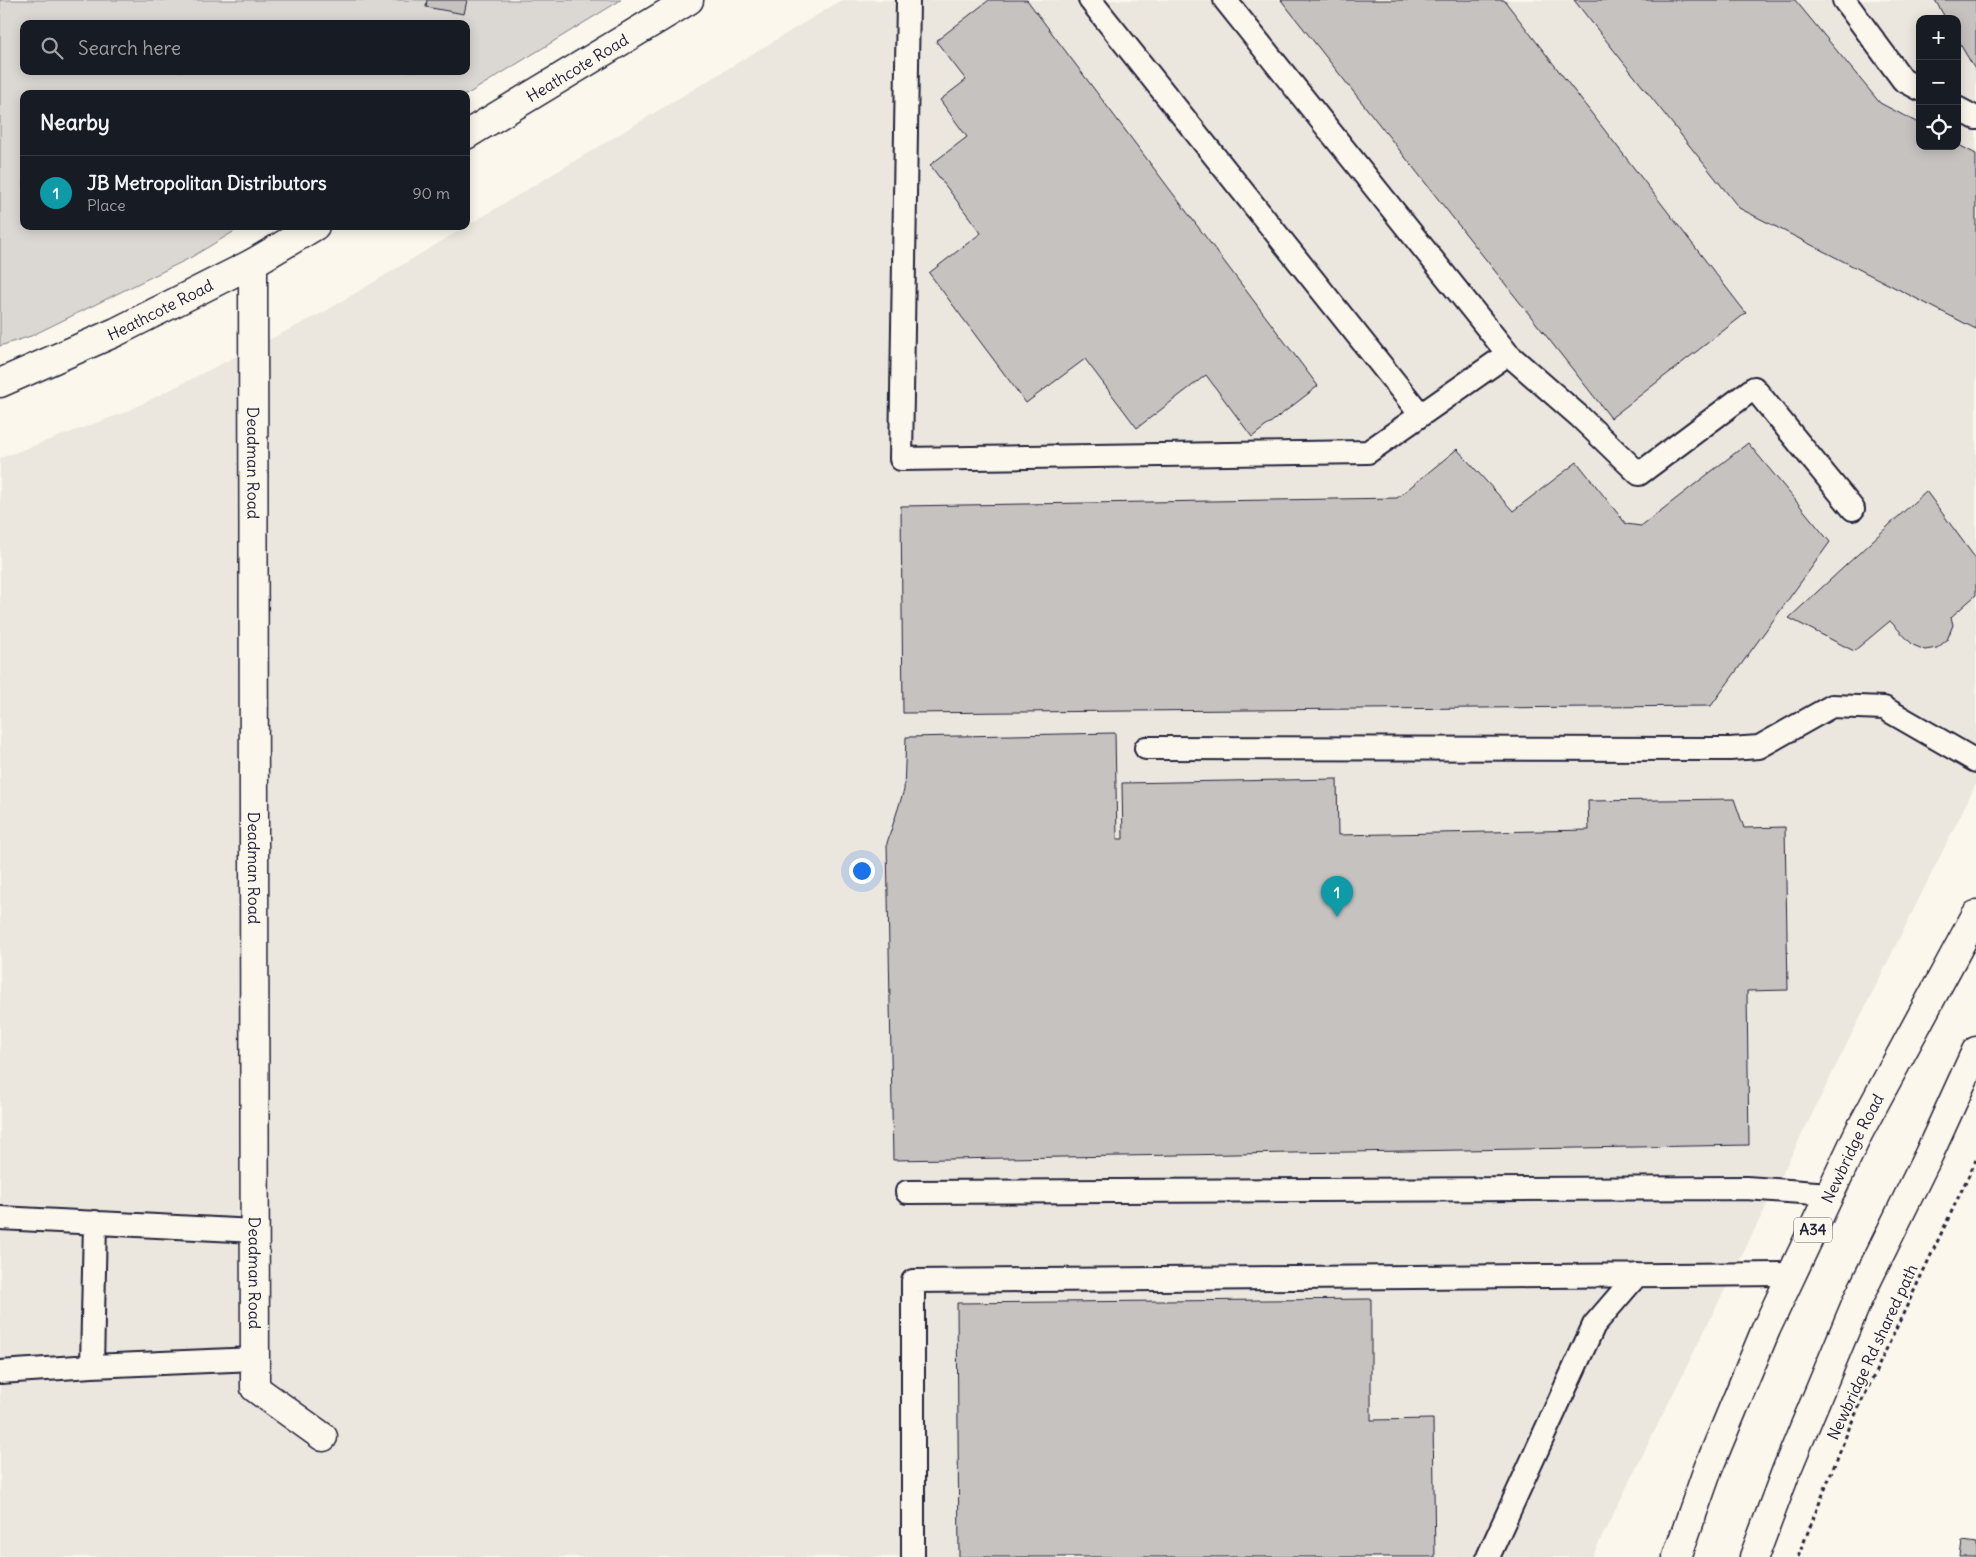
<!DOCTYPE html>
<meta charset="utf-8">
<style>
body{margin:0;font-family:Delius,sans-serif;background:#20242c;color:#f1f3f6}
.controls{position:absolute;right:15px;top:15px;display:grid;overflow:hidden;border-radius:10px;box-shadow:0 2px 12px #0003}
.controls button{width:45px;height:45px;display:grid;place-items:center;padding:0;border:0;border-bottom:1px solid #363941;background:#171b24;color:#f1f3f6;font:25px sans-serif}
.you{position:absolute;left:861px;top:870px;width:18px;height:18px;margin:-12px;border:4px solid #fff;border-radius:50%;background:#1a73e8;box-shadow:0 0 0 8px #1a73e833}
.badge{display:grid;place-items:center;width:32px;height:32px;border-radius:50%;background:#d93025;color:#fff;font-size:16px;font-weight:700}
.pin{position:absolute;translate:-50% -41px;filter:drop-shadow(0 1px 2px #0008)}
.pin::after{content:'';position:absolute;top:26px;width:18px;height:15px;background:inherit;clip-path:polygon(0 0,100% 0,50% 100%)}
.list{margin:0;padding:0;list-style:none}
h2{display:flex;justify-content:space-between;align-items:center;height:65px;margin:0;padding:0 20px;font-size:21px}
h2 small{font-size:16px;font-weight:400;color:#9ea1a6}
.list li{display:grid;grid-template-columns:32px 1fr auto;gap:15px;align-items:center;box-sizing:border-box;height:75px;padding:0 20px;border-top:1px solid #363941}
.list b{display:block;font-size:19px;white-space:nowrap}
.list p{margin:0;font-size:16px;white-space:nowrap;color:#9ea1a6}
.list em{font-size:16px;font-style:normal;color:#9ea1a6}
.icon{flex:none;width:28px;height:28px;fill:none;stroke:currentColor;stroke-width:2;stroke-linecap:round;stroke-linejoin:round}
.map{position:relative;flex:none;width:1976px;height:1557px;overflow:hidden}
.search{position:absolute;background:#171b24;box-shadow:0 2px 12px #0003;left:20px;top:20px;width:450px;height:55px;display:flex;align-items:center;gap:12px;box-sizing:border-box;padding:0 18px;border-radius:10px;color:#9ea1a6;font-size:19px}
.panel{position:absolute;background:#171b24;box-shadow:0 2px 12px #0003;left:20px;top:90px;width:450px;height:140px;border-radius:10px}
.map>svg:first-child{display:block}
.built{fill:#ebe7df;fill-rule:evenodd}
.green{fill:#dbd8d3;stroke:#7e7d87;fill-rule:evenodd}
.building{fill:#c6c2c0;stroke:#22223b}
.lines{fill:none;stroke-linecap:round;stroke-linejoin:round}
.service-casing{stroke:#22223b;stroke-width:26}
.minor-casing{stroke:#22223b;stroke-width:31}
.primary-casing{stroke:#22223b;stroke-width:31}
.trunk-casing{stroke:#22223b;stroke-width:31}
.path{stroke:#22223b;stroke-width:3;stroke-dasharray:4 4;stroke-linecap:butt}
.service{stroke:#fbf7ec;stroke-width:22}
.minor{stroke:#fbf7ec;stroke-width:28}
.primary{stroke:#fbf7ec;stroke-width:28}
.trunk{stroke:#fbf7ec;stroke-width:28}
.labels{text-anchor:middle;stroke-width:4;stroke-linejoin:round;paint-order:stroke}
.shield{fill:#fbf7ec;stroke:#636270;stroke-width:1}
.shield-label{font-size:15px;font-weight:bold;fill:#22223b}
.street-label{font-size:16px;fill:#22223b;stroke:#fbf7ec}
</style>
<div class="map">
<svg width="1976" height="1557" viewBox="0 0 1976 1557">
<rect width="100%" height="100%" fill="#fbf7ec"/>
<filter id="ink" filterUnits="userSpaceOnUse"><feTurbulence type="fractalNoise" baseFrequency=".02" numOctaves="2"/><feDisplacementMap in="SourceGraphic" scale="10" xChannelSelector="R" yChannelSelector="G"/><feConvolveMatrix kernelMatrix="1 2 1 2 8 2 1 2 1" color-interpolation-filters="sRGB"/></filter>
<g filter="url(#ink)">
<path class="built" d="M 842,0 L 1976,0 L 1976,784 L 1592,1557 L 0,1557 L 0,458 L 126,412 L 324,312 ZM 1920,19 L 1957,19 L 1957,146 L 1920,146 Z"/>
<path class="green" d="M 0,0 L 621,0 L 466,95 L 24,94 L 24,226 L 243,226 L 190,258 L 31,336 L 0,346 ZM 24,24 L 466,24 L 466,71 L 24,71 Z"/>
<path class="building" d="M 427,0 L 467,0 L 464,14 L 426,7 Z
M 989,0 L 1027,0 L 1318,386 L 1252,437 L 1206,375 L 1137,428 L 1085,359 L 1026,403 L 929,273 L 981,233 L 930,165 L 967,137 L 940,100 L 966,80 L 936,41 Z
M 1281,0 L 1504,0 L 1746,313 L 1611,418 Z
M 1574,0 L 1795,0 L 1880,103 L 1920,124 L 1920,146 L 1957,146 L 1957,144 L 1976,154 L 1976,329 L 1739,208 Z
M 1935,0 L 1976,0 L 1976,71 L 1957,39 L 1957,19 L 1946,19 Z
M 1748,443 L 1830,542 L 1711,706 L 903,713 L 901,506 L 1397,498 L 1457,449 L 1513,511 L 1577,462 L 1626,524 L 1641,526 Z
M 1926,491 L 1976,559 L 1976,595 L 1951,617 L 1953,625 L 1947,640 L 1937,648 L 1925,650 L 1913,645 L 1890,621 L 1854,651 L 1789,618 Z
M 1115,733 L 1117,839 L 1123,839 L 1122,783 L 1337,779 L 1338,835 L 1589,830 L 1588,801 L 1734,799 L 1744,828 L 1785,827 L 1788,990 L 1747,991 L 1749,1145 L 893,1160 L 887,843 L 904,790 L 906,737 Z
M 1371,1299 L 1371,1420 L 1433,1419 L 1435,1557 L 959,1557 L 957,1303 Z
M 1962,1541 L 1976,1543 L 1976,1557 L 1960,1557 Z"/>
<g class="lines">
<defs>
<path id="service" d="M 908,0 L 901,459 L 1368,452 L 1508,354 L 1225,0
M 1090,0 L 1421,415
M 1844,0 L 1903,80 L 1920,89
M 1957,108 L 1976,118
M 1508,354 L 1580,417 L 1639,474 L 1754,388 L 1853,509
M 1146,748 L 1730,749 L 1759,747 L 1832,706 L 1884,708 L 1976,761
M 907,1192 L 1746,1188 L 1830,1194
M 0,1218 L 255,1231
M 92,1366 L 255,1359
M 0,1372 L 92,1366 L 95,1222
M 913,1557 L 913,1281 L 1792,1274
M 1488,1557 L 1594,1325 L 1637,1275"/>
<g id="minor">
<path id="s1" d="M 253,263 L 255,1388 L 323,1437"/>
</g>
<g id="primary">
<path id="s2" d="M 466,135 L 689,0"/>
<path id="s3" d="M 0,383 L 116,332 L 253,263 L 315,226"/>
</g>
<g id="trunk">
<path id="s4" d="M 1677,1557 L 1708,1469 L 1766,1329 L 1859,1132 L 1976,915"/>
<path d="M 1754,1557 L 1787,1469 L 1858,1299 L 1929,1154 L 1976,1051"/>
</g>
</defs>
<use href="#service" class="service-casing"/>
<use href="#minor" class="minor-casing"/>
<use href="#primary" class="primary-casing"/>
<use href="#trunk" class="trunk-casing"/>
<path class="path" d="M 1798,1557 L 1850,1426 L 1976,1160"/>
<use href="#service" class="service"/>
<use href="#minor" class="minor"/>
<use href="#primary" class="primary"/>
<use href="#trunk" class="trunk"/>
</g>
</g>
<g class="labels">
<rect class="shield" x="1794" y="1217.5" width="38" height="25" rx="4"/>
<g class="shield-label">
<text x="1813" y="1235">A34</text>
</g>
<g class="street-label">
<text dy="6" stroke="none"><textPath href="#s2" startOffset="130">Heathcote Road</textPath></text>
<text dy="6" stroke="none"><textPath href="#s3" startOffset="176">Heathcote Road</textPath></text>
<text dy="6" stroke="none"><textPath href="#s1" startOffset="200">Deadman Road</textPath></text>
<text dy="6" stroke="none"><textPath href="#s1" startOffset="605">Deadman Road</textPath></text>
<text dy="6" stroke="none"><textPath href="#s4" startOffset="445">Newbridge Road</textPath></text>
<text dy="6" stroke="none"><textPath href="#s1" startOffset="1010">Deadman Road</textPath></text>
<text transform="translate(1872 1352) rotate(-65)" y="6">Newbridge Rd shared path</text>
</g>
</g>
</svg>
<div class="controls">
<button>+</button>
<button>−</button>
<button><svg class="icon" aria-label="locate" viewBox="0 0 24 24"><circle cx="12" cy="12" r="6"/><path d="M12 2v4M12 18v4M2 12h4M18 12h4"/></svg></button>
</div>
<div class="you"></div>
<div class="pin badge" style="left:1337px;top:917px;background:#0f9aa8">1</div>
<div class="search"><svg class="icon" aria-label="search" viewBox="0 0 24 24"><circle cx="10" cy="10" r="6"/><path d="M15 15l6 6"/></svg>Search here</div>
<section class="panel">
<h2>Nearby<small></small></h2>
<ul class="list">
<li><span class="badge" style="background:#0f9aa8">1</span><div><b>JB Metropolitan Distributors</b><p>Place</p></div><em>90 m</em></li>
</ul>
</section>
</div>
